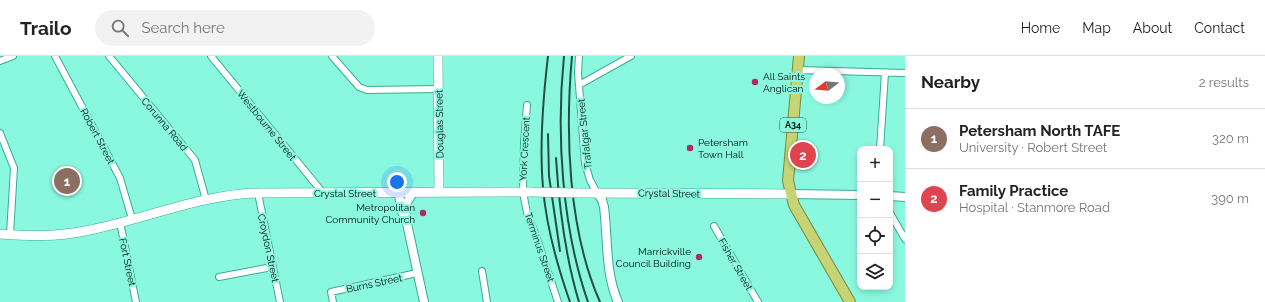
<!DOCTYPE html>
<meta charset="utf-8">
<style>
body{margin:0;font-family:Raleway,sans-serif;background:#f2f2f2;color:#222}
.controls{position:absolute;right:12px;bottom:12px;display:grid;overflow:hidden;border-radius:8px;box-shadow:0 2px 6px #0003}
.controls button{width:36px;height:36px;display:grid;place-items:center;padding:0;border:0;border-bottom:1px solid #e0e0e0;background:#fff;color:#222;font:20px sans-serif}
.compass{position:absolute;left:809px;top:12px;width:36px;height:36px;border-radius:50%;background:#fff;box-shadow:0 2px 6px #0003;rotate:254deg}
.you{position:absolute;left:397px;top:126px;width:14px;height:14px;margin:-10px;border:3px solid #fff;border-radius:50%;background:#1a73e8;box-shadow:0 0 0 6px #1a73e833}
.badge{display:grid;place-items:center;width:26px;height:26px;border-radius:50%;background:#b45309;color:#fff;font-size:13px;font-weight:700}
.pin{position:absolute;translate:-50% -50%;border:2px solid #fff;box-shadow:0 1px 4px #0006}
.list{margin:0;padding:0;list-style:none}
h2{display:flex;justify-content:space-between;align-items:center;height:52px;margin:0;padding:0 16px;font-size:17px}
h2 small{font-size:13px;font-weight:400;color:#767676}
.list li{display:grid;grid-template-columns:26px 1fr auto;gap:12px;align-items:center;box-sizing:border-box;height:60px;padding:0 16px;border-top:1px solid #e0e0e0}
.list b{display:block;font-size:15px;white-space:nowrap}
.list p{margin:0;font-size:13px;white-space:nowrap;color:#767676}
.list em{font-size:13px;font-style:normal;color:#767676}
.icon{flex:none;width:22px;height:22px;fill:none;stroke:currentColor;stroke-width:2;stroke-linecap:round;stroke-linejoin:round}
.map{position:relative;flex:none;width:905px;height:246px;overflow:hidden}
header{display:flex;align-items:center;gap:24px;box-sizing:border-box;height:56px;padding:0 20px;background:#fff;border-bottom:1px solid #e0e0e0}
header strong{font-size:19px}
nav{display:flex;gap:22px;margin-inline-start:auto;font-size:14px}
.search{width:280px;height:36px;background:#f2f2f2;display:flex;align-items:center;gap:10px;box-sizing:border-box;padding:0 14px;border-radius:22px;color:#767676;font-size:15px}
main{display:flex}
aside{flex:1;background:#fff}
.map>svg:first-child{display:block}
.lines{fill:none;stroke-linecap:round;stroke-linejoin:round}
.minor-casing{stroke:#37ac95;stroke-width:8}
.tertiary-casing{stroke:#37ac95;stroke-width:10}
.secondary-casing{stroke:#37ac95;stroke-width:10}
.trunk-casing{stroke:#78893b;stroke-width:12}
.minor{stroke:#fff;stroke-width:6}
.tertiary{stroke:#fff;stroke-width:8}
.secondary{stroke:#fff;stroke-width:9}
.trunk{stroke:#c6d476;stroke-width:10}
.rail{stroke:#254e44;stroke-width:2}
.secondary-bridge-casing{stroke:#37ac95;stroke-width:10;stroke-linecap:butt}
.secondary-bridge{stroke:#fff;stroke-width:9}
.poi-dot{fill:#b12969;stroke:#8af8df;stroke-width:1.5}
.labels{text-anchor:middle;stroke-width:4;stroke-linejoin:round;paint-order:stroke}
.shield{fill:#8af8df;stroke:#29564b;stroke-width:1}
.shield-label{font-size:9px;font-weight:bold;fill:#00100c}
.poi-label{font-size:10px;fill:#00100c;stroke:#8af8df;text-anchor:start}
.street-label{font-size:10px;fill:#00100c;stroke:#8af8df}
</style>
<header>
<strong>Trailo</strong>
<div class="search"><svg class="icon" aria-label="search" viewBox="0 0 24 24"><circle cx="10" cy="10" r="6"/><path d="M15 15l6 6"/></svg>Search here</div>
<nav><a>Home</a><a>Map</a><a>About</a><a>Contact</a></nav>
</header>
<main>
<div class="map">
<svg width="905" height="246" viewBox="0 0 905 246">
<rect width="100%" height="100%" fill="#8af8df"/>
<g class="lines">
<defs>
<path id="minor" d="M 55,0 L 120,122 L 132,163
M 109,0 L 195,104 L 206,144
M 211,0 L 323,137
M 332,0 L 359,31 L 367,34 L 439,33
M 579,0 L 578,17 L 585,107 L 590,124 L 597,137
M 0,5 L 13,0
M 798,14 L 905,17
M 579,29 L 631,0
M 527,49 L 524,87 L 523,136 L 527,157 L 536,180 L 558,246
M 0,77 L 14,112 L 10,178
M 880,93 L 885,17
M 258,137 L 280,246
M 890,157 L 905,183
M 120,166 L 136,246
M 714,170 L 758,246
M 482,215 L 487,246
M 219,221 L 272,211
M 333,246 L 331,236 L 417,217"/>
<path id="tertiary" d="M 399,137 L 401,154 L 406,163 L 424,246
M 597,137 L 602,144 L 604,151 C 608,182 605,217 618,246
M 791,138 L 860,139
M 890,140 L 905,141
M 406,162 L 407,146 L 413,137"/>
<path id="secondary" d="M 438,0 L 439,136
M 578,137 L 791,138
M 0,178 C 29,180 56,181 85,175 C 143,164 198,139 258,137 L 530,136"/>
<path id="trunk" d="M 799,0 L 788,125 L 794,149 L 850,246"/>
</defs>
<use href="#minor" class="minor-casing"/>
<use href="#tertiary" class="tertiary-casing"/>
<use href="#secondary" class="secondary-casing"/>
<use href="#trunk" class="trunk-casing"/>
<use href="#minor" class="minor"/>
<use href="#tertiary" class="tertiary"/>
<use href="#secondary" class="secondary"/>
<use href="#trunk" class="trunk"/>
<path class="rail" d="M 548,0 C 543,43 539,88 543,131 C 546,170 557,209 570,246
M 564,0 C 556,78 562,172 588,246
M 572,0 C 565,77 568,174 600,246
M 548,78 L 549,120 L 560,195
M 556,102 C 559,150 565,200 579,246"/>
<defs>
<path id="secondary-bridge" d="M 530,136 L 578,137"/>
</defs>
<use href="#secondary-bridge" class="secondary-bridge-casing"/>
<use href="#secondary-bridge" class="secondary-bridge"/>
</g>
<g class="poi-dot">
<circle cx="755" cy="26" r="4"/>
<circle cx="690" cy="92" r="4"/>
<circle cx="423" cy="157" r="4"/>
<circle cx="699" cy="201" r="4"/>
</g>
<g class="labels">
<rect class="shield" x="780" y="62" width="26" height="14" rx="3"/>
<g class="shield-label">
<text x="793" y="72">A34</text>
</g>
<g class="poi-label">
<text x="763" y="24">All Saints<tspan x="763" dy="12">Anglican</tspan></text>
<text x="698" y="90">Petersham<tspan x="698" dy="12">Town Hall</tspan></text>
<text x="415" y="155" text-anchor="end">Metropolitan<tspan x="415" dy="12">Community Church</tspan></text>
<text x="691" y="199" text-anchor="end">Marrickville<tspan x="691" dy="12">Council Building</tspan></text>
</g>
<g class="street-label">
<text transform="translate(165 68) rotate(50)" y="4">Corunna Road</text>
<text transform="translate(439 68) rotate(-91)" y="4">Douglas Street</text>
<text transform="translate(267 69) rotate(51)" y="4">Westbourne Street</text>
<text transform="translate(584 78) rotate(-96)" y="4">Trafalgar Street</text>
<text transform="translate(98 80) rotate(62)" y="4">Robert Street</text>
<text transform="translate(524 93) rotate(-87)" y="4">York Crescent</text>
<text x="345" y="141">Crystal Street</text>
<text transform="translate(669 137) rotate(1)" y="4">Crystal Street</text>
<text transform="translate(540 191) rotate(71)" y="4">Terminus Street</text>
<text transform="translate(269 192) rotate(78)" y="4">Croydon Street</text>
<text transform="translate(128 206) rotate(78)" y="4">Fort Street</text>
<text transform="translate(736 208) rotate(60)" y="4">Fisher Street</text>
<text transform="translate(374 227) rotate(-12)" y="4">Burns Street</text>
</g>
</g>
</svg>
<div class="controls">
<button>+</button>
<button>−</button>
<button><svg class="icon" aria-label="locate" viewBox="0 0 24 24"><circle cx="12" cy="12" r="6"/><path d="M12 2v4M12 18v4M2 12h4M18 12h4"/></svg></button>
<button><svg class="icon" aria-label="layers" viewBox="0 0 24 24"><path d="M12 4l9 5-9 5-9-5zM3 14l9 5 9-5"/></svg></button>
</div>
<svg class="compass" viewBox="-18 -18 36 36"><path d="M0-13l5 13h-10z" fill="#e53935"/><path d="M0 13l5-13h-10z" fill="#767676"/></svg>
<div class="you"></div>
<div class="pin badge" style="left:67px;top:125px;background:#8d6e63">1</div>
<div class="pin badge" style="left:803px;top:99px;background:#e0444e">2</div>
</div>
<aside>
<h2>Nearby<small>2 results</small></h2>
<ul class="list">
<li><span class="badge" style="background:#8d6e63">1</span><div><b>Petersham North TAFE</b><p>University · Robert Street</p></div><em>320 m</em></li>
<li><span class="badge" style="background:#e0444e">2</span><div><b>Family Practice</b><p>Hospital · Stanmore Road</p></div><em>390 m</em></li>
</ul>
</aside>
</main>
